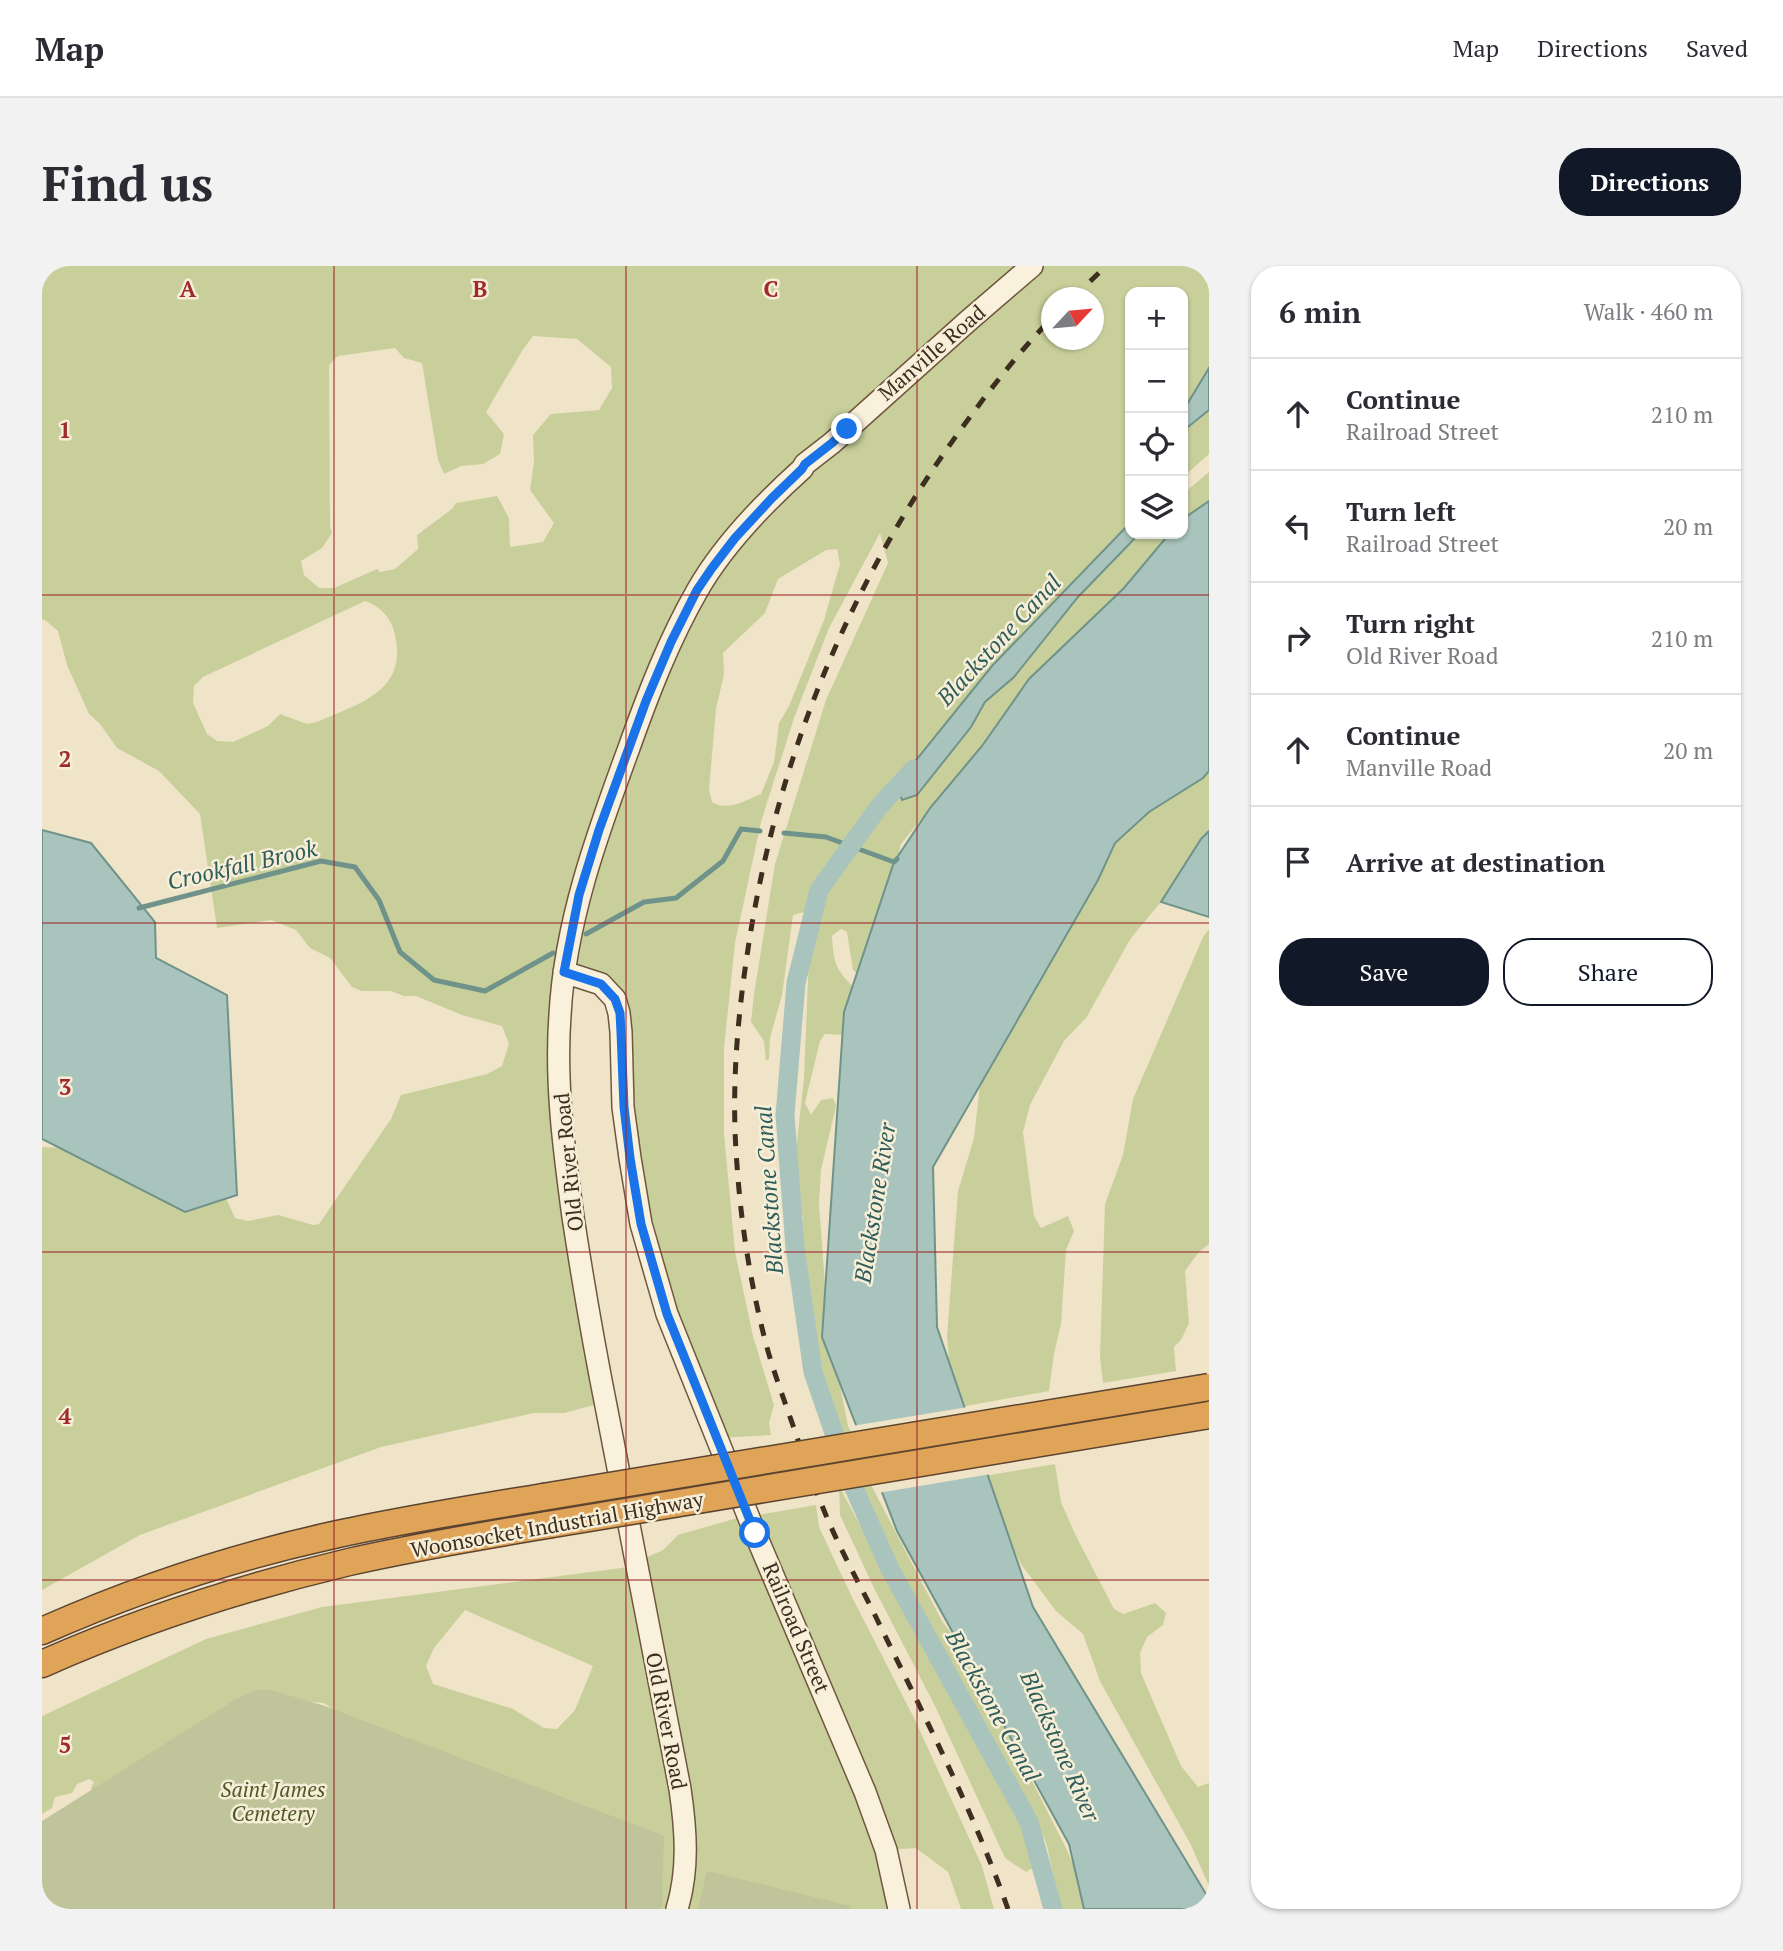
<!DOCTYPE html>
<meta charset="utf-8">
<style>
body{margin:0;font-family:"PT Serif",serif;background:#f2f2f3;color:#2b2b33}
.controls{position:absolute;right:21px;top:21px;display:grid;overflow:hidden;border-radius:14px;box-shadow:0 2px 5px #0004}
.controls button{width:63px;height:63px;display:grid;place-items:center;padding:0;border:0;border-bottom:2px solid #e1e1e2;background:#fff;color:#2b2b33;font:35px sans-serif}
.compass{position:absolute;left:999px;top:21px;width:63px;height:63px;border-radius:50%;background:#fff;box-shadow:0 2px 5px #0004;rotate:64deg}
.stop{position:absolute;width:21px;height:21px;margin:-16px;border:5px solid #1a73e8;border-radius:50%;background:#fff}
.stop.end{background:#1a73e8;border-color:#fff;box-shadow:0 2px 7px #0008}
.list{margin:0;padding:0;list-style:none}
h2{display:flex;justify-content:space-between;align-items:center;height:91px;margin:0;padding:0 28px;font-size:30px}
h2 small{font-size:23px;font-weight:400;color:#7c7c81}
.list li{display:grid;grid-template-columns:46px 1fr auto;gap:21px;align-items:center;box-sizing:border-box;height:112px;padding:0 28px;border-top:2px solid #e1e1e2}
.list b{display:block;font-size:26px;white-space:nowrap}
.list p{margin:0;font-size:23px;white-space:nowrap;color:#7c7c81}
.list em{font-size:23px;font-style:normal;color:#7c7c81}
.actions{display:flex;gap:14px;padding:21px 28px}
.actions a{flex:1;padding:16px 0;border:2px solid #111827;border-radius:28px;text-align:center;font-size:24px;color:#111827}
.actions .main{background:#111827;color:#fff}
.icon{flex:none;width:38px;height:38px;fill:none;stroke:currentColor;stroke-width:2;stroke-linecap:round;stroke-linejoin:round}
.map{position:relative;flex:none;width:1167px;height:1643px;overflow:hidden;border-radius:28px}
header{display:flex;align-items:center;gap:42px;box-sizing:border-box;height:98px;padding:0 35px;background:#fff;border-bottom:2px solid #e1e1e2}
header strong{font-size:33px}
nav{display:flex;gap:38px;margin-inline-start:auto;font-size:24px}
.intro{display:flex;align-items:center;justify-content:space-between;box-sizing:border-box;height:168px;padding:0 42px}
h1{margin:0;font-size:49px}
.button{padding:18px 32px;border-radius:28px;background:#111827;color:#fff;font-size:24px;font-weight:700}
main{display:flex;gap:42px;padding:0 42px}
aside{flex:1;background:#fff;border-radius:28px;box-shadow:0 2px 5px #0004}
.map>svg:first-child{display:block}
.green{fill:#c9cf9b;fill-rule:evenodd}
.cemetery{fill:#bfc49a}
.water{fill:#a9c4bc;stroke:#6f938a;stroke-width:2}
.pier{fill:#f0e4c8}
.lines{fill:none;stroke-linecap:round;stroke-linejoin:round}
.stream{stroke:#6f938a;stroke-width:5}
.canal{stroke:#a9c4bc;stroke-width:19}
.secondary-casing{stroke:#6f573f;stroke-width:24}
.highway-casing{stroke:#5b4430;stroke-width:29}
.secondary{stroke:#faf1dc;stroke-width:21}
.highway{stroke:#e0a458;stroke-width:26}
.rail{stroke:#3d2e20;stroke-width:5;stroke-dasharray:12 12;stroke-linecap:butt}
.highway-bridge-casing{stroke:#5b4430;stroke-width:29;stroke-linecap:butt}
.highway-bridge{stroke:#e0a458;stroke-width:26}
.route{stroke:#1a73e8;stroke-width:9}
.grid{fill:none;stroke:#9e2a2b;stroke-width:2;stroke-opacity:0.55}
.labels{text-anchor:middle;stroke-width:5;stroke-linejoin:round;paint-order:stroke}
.street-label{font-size:21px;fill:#3d2e20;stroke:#f7eed8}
.park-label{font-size:21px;font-style:italic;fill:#4d5a26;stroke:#f7eed8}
.water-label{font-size:23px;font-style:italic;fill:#2f5d5a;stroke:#f7eed8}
.grid-label{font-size:23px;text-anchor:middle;font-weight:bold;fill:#9e2a2b;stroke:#f7eed8;stroke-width:5;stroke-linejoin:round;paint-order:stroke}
</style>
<header>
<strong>Map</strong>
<nav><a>Map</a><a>Directions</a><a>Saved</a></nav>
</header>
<div class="intro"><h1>Find us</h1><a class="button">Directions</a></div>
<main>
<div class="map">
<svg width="1167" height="1643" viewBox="0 0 1167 1643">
<rect width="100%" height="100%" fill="#f0e4c8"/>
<path class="green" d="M 0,0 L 1167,0 L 1167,102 L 1141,145 L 1141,26 L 1088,26 L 1088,257 L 950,401 L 854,518 L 875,529 L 929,461 L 943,436 L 972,411 L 1036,331 L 1097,268 L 1127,268 L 1082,322 L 987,413 L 940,480 L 859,578 L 826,715 L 811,704 L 805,666 L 799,663 L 790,670 C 792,701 794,703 816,726 L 802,769 L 783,768 L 778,775 L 763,837 L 769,849 L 779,834 L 791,832 L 794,840 L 779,904 L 777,938 L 786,1058 L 806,1160 L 813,1175 L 801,1179 L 776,1107 L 759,993 L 761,951 L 751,912 L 762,812 L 768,665 L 762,646 L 751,649 L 740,729 L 728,772 L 727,793 L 724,795 L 722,775 L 709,756 L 712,728 L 733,598 L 784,434 L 846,297 L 838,267 L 787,362 L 752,452 L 719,556 L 693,677 L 682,782 L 682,867 L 693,986 L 711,1070 L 732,1139 L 727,1157 L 729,1169 L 675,1172 L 610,1027 L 575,775 L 561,730 L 543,711 L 514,718 L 556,1138 L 522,1147 L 492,1147 L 339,1181 L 98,1269 L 0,1324 L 0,881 L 49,883 L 172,906 L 193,952 L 206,955 L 236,949 L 271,959 L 277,958 L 349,853 L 359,829 L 445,808 L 460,800 L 467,778 L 460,760 L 420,749 L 374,730 L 362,730 L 349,725 L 320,725 L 310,721 L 288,692 L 268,682 L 254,664 L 229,654 L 175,662 L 158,548 L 117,505 L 75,482 L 58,458 L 47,448 L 25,399 L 16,365 L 3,354 L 0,354 ZM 1010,32 L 1052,32 L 1052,74 L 1010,74 ZM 491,70 L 535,73 L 569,101 L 570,122 L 557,144 L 509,148 L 491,169 L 492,196 L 488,224 L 512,257 L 501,276 L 468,281 L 467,252 L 455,230 L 414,237 L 410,243 L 375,269 L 376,283 L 353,303 L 338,306 L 335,303 L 292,322 L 277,322 L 262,309 L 259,295 L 280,282 L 290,267 L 288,261 L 287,99 L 296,90 L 353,82 L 362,92 L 380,97 L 396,194 L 402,208 L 419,200 L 441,198 L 458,188 L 462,168 L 444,146 L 480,85 ZM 795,283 L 798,298 L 782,354 L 747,440 L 737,457 L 732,496 L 719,528 C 704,534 686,546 670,536 L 667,524 L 674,443 L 682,408 L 681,387 L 723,347 L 736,313 L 784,284 ZM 323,335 C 337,340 348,350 352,365 C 368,425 318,437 275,456 L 265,458 L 238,448 L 226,460 L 191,476 L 175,475 L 165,468 L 151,437 L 152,420 L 161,411 Z
M 1167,144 L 1167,188 L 1141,211 L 1141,165 Z
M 1167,206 L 1167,235 L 1141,253 L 1141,228 Z
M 1167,505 L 1167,565 L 1159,573 L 1119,636 L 1089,672 L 1044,752 L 1022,775 L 988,839 L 981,866 L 992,950 L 999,962 L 1026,950 L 1032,965 L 1024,984 L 1019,1058 L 1012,1088 L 1007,1125 L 913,1142 L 909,1118 L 905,1070 L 916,925 L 932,872 L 940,801 L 1056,614 L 1073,577 L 1107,546 L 1161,512 Z
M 1167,663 L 1167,978 L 1156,987 L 1143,1005 L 1147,1057 L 1139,1074 L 1132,1081 L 1134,1105 L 1061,1117 L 1058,1091 L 1063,938 L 1081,889 L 1091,833 L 1161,671 Z
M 1013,1198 L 1019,1236 L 1034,1270 L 1072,1343 L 1081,1348 L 1113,1337 L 1124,1347 L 1121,1359 L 1105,1371 L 1098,1387 L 1099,1407 L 1139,1500 L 1156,1521 L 1167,1517 L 1167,1620 L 1149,1579 L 1058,1415 L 1041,1368 L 1014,1345 L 979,1298 L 936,1211 Z
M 811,1214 L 827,1215 L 900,1355 L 928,1393 L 1024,1582 L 1048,1636 L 1049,1643 L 1019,1643 L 1004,1576 L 946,1463 L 893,1378 Z
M 797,1220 L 902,1417 L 935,1468 L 988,1572 L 993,1601 L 984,1606 L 963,1592 L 893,1440 L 832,1322 L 798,1249 Z
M 774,1239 L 777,1261 L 810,1331 L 872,1452 L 940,1600 L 952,1643 L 919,1643 L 906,1606 L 874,1582 L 843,1584 L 850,1643 L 579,1643 L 282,1437 L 270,1436 L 54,1531 L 49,1522 L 52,1516 L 47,1513 L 35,1518 L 30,1527 L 13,1531 L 10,1542 L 0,1548 L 0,1450 L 164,1373 L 280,1341 L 587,1301 L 588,1299 L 621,1284 L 636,1269 L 692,1253 ZM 423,1344 L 551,1400 L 533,1444 L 515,1463 L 502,1462 L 471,1443 L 391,1418 L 384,1400 L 392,1382 Z"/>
<path class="cemetery" d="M 214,1424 L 229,1424 L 283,1440 L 622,1570 L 620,1638 L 618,1643 L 0,1643 L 0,1555 L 194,1433 Z
M 665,1605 L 809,1640 L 809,1643 L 656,1643 Z"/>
<path class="water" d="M 1167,102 L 1167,144 L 1141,165 L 1141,145 Z
M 1167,235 L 1167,505 L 1161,512 L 1107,546 L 1073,577 L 1056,614 L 891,901 L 895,1061 L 991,1341 L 1164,1628 L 1167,1643 L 1042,1643 L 1027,1578 L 855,1265 L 780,1071 L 802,746 L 852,596 L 888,542 L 940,480 L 987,413 L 1082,322 L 1127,268 L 1141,268 L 1141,253 Z
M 1088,257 L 1088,268 L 1097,268 L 1036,331 L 972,411 L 943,436 L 929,461 L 875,529 L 860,534 L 854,519 L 950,400 Z
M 0,564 L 49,577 L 113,656 L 114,692 L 185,729 L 195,929 L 143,946 L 0,873 Z
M 1167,565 L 1167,651 L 1119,636 L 1159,573 Z"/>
<path class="pier" d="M 926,1141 L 949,1208 L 836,1227 L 810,1160 Z"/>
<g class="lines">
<path class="stream" d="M 742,567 L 784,571 L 852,596 L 855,593
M 97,642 L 279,595 L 313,601 L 337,634 L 358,686 L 392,714 L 443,725 L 511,687
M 544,668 L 602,636 L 634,632 L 681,595 L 699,563 L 718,565"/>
<path class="canal" d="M 872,503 L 839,538 L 777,624 L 754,717 L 743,849 L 753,981 L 771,1106 L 807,1211 L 848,1303 L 987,1556 L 1011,1643"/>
<defs>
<path id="secondary" d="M 522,706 L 559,718 L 573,733 L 577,747 L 579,766 L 581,841 L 588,892 L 599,958 L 625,1048 L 713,1267 L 823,1526 L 844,1584 L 857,1643
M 635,1643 C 647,1603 644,1564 638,1523 C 613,1397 589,1271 565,1145 C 552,1080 541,1016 531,951 C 522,884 513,817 518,749 C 523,655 556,566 588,479 C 607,426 627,374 655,325 C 681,279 721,238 760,203 L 763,198 L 790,177 L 926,55 L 990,0"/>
<path id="highway" d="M 0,1365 C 92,1324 188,1292 287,1270 C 358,1254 429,1243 501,1231
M 0,1398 C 99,1354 202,1321 307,1296 C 373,1281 439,1270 505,1259"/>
</defs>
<use href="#secondary" class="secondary-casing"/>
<use href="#highway" class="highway-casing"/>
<use href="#secondary" class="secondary"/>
<use href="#highway" class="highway"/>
<path class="rail" d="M 1031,32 L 1064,0
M 966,1643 C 929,1539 878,1442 830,1343 C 813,1310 795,1277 781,1242 C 772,1221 765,1198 757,1177 C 746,1144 733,1111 724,1078 C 709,1020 699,959 695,899 C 689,826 695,754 706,683 C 734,496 806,319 917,166 C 946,126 975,88 1010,52"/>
<defs>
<path id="highway-bridge" d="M 501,1231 L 1167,1121
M 505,1259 L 1167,1149"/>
</defs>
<use href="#highway-bridge" class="highway-bridge-casing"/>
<use href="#highway-bridge" class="highway-bridge"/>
</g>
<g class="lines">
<path class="route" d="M 713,1267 L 625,1048 L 599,958 L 588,892 L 582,841 L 579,766 L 578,747 L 573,733 L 559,718 L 522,706 L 537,629 L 557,564 L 604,435 L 629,376 L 655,324 L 670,302 L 693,272 L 730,232 L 760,203 L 763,198 L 790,177 L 805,163"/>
</g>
<path class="grid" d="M 292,0 L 292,1643M 584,0 L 584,1643M 875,0 L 875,1643M 0,329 L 1167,329M 0,657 L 1167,657M 0,986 L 1167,986M 0,1314 L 1167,1314"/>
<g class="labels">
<g class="street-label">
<text transform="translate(890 87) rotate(-41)" y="7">Manville Road</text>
<text transform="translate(527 896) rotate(-96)" y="7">Old River Road</text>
<text transform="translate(515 1259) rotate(-10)" y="7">Woonsocket Industrial Highway</text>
<text transform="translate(754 1362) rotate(67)" y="7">Railroad Street</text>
<text transform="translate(624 1455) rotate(79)" y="7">Old River Road</text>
</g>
<g class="park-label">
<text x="231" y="1531">Saint James<tspan x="231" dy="24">Cemetery</tspan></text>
</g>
<g class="water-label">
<text transform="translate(957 374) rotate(-47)" y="8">Blackstone Canal</text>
<text transform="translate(200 599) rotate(-13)" y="8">Crookfall Brook</text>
<text transform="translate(727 924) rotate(-94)" y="8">Blackstone Canal</text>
<text transform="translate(833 937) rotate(-81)" y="8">Blackstone River</text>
<text transform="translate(951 1440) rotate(61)" y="8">Blackstone Canal</text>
<text transform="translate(1018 1480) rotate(66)" y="8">Blackstone River</text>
</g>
</g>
<g class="grid-label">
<text x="146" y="31">A</text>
<text x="438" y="31">B</text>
<text x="729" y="31">C</text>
<text x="23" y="172">1</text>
<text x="23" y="501">2</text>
<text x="23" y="829">3</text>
<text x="23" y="1158">4</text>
<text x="23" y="1487">5</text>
</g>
</svg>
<div class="controls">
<button>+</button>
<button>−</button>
<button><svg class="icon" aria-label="locate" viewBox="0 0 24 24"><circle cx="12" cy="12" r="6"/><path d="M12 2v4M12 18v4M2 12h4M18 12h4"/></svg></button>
<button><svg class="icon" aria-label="layers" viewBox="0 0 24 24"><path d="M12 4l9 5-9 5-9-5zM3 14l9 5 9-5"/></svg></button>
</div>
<svg class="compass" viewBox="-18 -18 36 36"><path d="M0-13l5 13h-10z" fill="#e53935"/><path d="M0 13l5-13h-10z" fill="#7c7c81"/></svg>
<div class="stop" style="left:713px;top:1267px"></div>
<div class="stop end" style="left:805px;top:163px"></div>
</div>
<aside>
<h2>6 min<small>Walk · 460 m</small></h2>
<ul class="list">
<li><svg class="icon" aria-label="ahead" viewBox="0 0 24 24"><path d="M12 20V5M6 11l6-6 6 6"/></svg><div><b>Continue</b><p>Railroad Street</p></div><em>210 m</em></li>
<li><svg class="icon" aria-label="left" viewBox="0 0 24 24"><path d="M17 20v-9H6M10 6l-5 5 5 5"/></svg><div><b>Turn left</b><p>Railroad Street</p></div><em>20 m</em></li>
<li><svg class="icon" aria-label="right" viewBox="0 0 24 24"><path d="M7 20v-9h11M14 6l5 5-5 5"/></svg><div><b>Turn right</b><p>Old River Road</p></div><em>210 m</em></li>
<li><svg class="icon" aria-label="ahead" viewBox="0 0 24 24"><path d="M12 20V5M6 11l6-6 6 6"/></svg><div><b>Continue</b><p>Manville Road</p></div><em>20 m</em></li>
<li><svg class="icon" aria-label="arrive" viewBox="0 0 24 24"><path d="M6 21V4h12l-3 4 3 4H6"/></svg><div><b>Arrive at destination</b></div></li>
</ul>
<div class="actions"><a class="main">Save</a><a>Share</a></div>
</aside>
</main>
